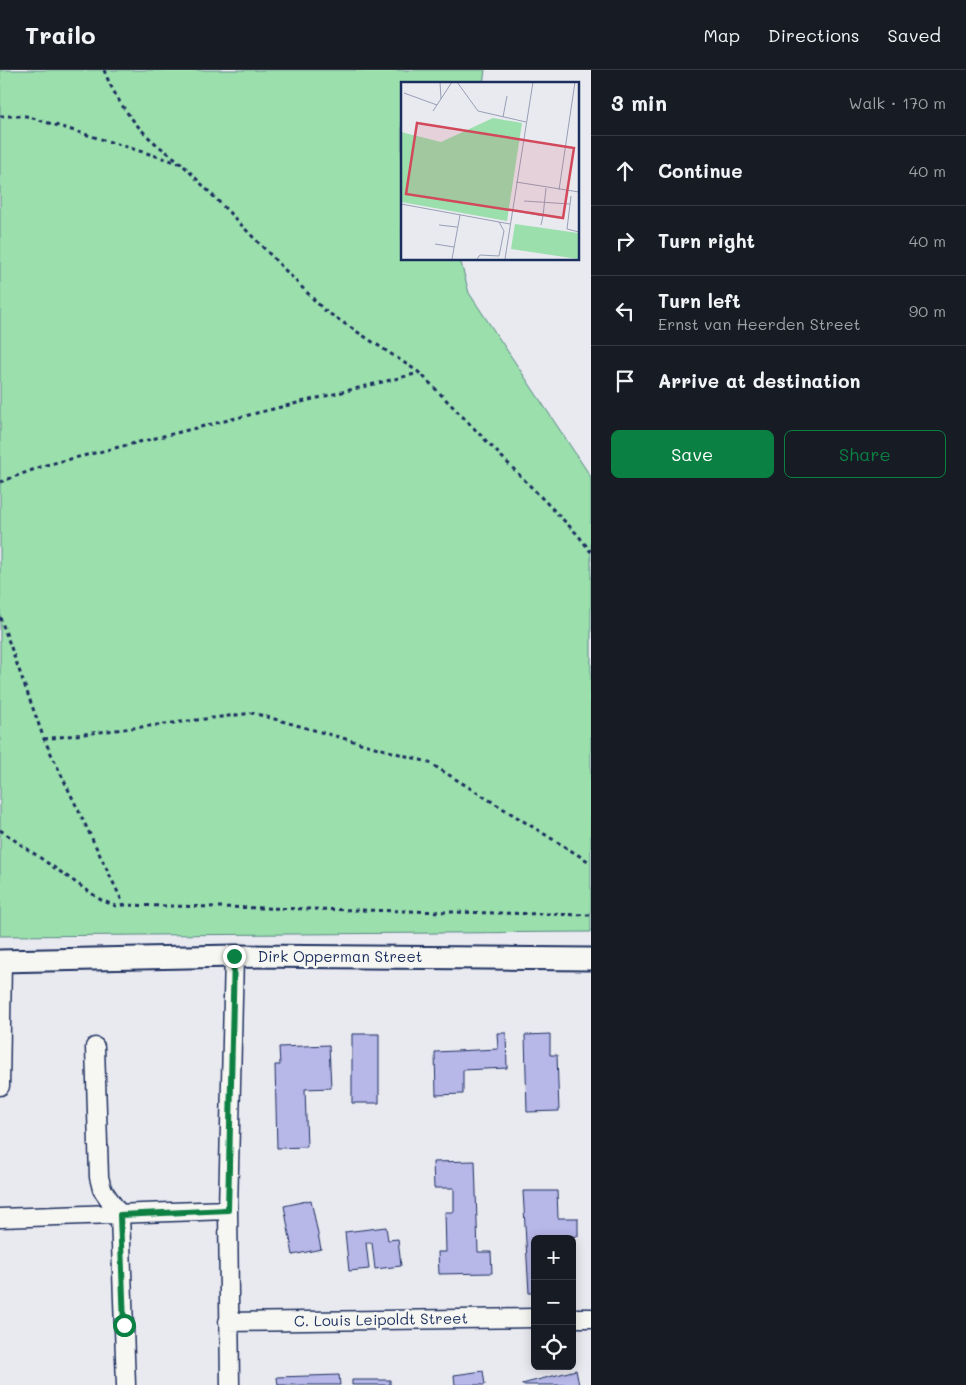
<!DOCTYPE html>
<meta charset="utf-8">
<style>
body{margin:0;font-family:Mali,sans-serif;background:#242831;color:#f1f3f6}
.controls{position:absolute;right:15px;bottom:15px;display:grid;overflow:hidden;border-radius:8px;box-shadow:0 2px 12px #0003}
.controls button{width:45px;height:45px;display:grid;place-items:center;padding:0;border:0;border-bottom:1px solid #363941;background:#171b24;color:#f1f3f6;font:25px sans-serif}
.stop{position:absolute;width:15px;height:15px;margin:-11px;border:4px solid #0b8043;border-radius:50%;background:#fff}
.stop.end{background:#0b8043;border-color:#fff;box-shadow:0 1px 5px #0008}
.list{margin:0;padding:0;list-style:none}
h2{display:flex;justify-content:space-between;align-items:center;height:65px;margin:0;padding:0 20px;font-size:21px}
h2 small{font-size:16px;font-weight:400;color:#9ea1a6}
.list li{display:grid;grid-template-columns:32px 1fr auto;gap:15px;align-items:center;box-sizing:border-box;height:70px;padding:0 20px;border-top:1px solid #363941}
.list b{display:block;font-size:19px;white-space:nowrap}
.list p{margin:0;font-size:16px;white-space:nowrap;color:#9ea1a6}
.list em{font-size:16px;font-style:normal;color:#9ea1a6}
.actions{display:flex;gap:10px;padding:15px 20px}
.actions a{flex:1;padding:11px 0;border:1px solid #0b8043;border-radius:8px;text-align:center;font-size:18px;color:#0b8043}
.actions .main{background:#0b8043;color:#fff}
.icon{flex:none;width:28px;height:28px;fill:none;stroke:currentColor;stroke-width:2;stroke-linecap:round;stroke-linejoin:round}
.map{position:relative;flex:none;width:591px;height:1315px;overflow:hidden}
header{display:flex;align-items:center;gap:30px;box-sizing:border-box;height:70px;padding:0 25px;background:#171b24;border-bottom:1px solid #363941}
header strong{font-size:24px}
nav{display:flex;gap:28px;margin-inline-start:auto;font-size:18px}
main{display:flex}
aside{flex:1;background:#171b24}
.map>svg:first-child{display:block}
.green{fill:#9adfac;stroke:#5a8785}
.building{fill:#b7b7e8;stroke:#1b2f5e}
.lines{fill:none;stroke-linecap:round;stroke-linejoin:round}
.minor-casing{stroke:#1b2f5e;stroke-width:21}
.tertiary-casing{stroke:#1b2f5e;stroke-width:25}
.path{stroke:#1b2f5e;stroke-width:3;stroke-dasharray:4 4;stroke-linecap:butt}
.minor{stroke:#f6f6f2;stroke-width:18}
.tertiary{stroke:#f6f6f2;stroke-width:21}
.route{stroke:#0b8043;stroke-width:6}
.labels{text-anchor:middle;stroke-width:5;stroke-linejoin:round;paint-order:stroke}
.street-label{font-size:15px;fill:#1b2f5e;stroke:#f6f6f2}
.inset-road{fill:none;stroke:#979fb6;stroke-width:1}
.view{fill:#d1495b;fill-opacity:0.15;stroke:#d1495b;stroke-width:2.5}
.inset-edge{fill:none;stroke:#1b2f5e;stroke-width:2.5}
</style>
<header>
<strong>Trailo</strong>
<nav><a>Map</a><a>Directions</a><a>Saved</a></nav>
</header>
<main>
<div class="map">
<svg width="591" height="1315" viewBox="0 0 591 1315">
<rect width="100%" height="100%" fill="#e9e9f0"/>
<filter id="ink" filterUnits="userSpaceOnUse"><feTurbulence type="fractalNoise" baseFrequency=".02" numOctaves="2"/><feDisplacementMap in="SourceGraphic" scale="10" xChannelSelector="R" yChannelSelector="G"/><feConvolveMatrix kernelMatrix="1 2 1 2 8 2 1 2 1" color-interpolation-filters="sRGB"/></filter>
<g filter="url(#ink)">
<path class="green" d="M 0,0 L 485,0 L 483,14 L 402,14 L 402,189 L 460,189 L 469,223 L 591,407 L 591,862 L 0,866 Z"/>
<path class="building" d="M 497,963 L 506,963 L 507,998 L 463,1000 L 463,1024 L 436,1025 L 435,982 L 498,979 Z
M 352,964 L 379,964 L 379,1033 L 352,1033 Z
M 550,964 L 550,985 L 557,985 L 559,1041 L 527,1042 L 525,965 Z
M 329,975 L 331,1018 L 305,1019 L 307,1077 L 277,1078 L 275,995 L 280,995 L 279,977 Z
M 475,1091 L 478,1182 L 491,1182 L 492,1203 L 439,1204 L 438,1182 L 446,1182 L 445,1142 L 454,1142 L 454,1118 L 434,1118 L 433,1092 Z
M 523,1121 L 557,1121 L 558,1148 L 578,1148 L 578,1166 L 535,1169 L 535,1223 L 529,1223 Z
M 311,1130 L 321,1179 L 293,1185 L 284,1136 Z
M 386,1157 L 388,1170 L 398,1169 L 401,1196 L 375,1199 L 372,1173 L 366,1173 L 369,1199 L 349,1201 L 345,1162 Z
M 576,1300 L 579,1315 L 522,1315 L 522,1314 Z
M 483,1301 L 485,1315 L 455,1315 L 454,1305 Z
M 339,1305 L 340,1315 L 278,1315 L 277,1307 Z
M 352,1310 L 390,1310 L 390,1315 L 352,1315 Z"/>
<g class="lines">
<defs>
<path id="minor" d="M 95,977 L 99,1107 L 102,1119 L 120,1145 L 126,1315
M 0,1016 L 2,891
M 0,1148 L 228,1140
M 572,1248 L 591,1248
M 228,1252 L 535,1248
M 230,1315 L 228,1140 L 234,886"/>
<path id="tertiary" d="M 0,891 L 234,886 L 591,889"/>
</defs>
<use href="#minor" class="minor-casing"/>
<use href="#tertiary" class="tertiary-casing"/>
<path class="path" d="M 104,0 C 114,27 133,54 154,72 C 163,80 173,86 182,94
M 0,46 L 26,46 L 182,94 L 324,240 L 420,303 L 578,465 L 591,482
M 0,412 L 46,395 L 419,303
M 0,547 L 44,669 L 124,835 L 591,845
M 44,669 L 253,643 L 428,692 L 591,793
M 0,760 L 101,830 L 116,836 L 124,835"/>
<use href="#minor" class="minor"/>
<use href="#tertiary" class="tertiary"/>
</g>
</g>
<g class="lines" filter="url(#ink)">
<path class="route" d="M 124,1255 L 120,1145 L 228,1140 L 234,886"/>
</g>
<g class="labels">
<g class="street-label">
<text x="340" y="892">Dirk Opperman Street</text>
<text transform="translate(381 1250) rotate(-1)" y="5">C. Louis Leipoldt Street</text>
</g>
</g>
<g transform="translate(401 12)">
<rect width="178" height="178" fill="#e9e9f0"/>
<path d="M 92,36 L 121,41 L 106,139 L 0,120 L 0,50 L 40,60 ZM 114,142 L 177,151 L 177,177 L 110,167 Z" fill="#9adfac"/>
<path class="inset-road" d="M 39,0 L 40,17M 56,0 L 77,29 L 125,40M 3,11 L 36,23M 32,29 L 51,0M 102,35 L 106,14M 115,100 L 178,110M 158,108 L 174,0M 170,114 L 166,147 L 178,150M 123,119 L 169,122M 0,122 L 109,142M 111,128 L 142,134 L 140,143M 142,134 L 145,106M 38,143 L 56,145M 34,162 L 53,165M 51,177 L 59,133M 76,177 L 79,173 L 98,174 L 103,149 L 98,140M 104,177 L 132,0"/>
<path class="view" d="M 16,41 L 173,66 L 162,136 L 5,112 Z"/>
<rect width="178" height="178" class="inset-edge"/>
</g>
</svg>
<div class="controls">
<button>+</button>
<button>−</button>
<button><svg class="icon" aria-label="locate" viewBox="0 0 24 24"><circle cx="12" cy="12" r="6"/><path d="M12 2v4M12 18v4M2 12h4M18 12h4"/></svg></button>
</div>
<div class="stop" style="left:124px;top:1255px"></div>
<div class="stop end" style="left:234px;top:886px"></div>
</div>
<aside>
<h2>3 min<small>Walk · 170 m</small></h2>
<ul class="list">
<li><svg class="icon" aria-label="ahead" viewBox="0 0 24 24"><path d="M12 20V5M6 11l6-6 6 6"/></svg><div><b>Continue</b></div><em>40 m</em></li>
<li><svg class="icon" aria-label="right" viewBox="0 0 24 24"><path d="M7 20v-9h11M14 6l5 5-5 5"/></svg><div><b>Turn right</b></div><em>40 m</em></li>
<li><svg class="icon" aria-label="left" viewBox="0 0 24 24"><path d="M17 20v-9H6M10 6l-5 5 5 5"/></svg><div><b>Turn left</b><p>Ernst van Heerden Street</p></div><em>90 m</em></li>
<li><svg class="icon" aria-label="arrive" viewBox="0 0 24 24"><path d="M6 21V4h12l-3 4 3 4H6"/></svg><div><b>Arrive at destination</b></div></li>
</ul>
<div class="actions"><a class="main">Save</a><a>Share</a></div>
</aside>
</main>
